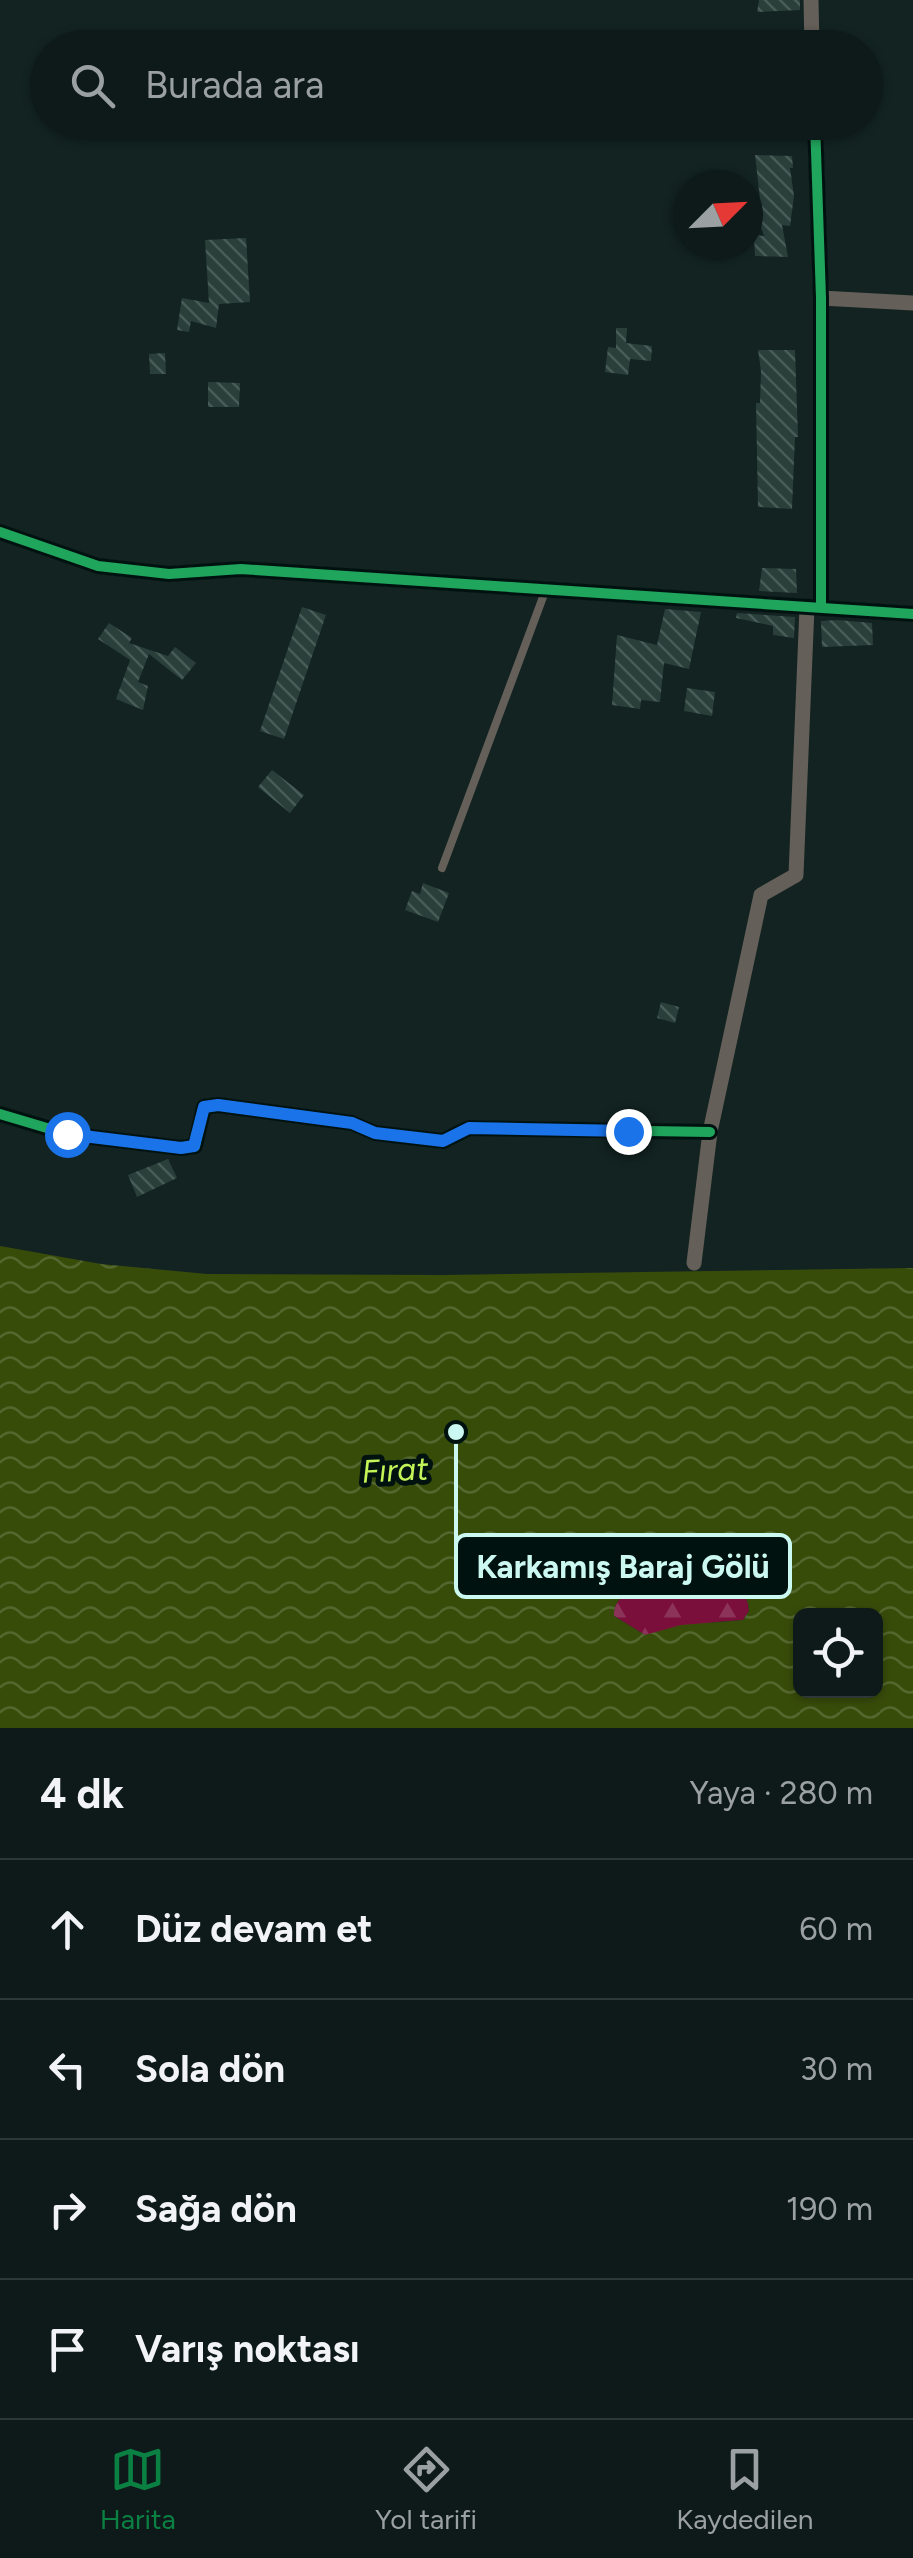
<!DOCTYPE html>
<html lang="tr">
<meta charset="utf-8">
<style>
body{margin:0;font-family:Figtree,sans-serif;background:#172322;color:#f1f3f6}
.controls{position:absolute;right:30px;bottom:30px;display:grid;overflow:hidden;border-radius:15px;box-shadow:0 2px 8px #0004}
.controls button{width:90px;height:90px;display:grid;place-items:center;padding:0;border:0;border-bottom:2px solid #2e3838;background:#0e1a19;color:#f1f3f6;font:50px sans-serif}
.compass{position:absolute;left:673px;top:170px;width:90px;height:90px;border-radius:50%;background:#0e1a19;box-shadow:0 2px 8px #0004;rotate:66deg}
.stop{position:absolute;width:30px;height:30px;margin:-22px;border:8px solid #1a73e8;border-radius:50%;background:#fff}
.stop.end{background:#1a73e8;border-color:#fff;box-shadow:0 2px 10px #0008}
.list{margin:0;padding:0;list-style:none}
h2{display:flex;justify-content:space-between;align-items:center;height:130px;margin:0;padding:0 40px;font-size:42px}
h2 small{font-size:32px;font-weight:400;color:#9ba1a2}
.list li{display:grid;grid-template-columns:65px 1fr auto;gap:30px;align-items:center;box-sizing:border-box;height:140px;padding:0 40px;border-top:2px solid #2e3838}
.list b{display:block;font-size:38px;white-space:nowrap}
.list em{font-size:32px;font-style:normal;color:#9ba1a2}
.icon{flex:none;width:55px;height:55px;fill:none;stroke:currentColor;stroke-width:2;stroke-linecap:round;stroke-linejoin:round}
.map{position:relative;flex:none;width:913px;height:1728px;overflow:hidden}
.search{position:absolute;background:#0e1a19;box-shadow:0 2px 8px #0004;left:30px;right:30px;top:30px;height:110px;display:flex;align-items:center;gap:25px;box-sizing:border-box;padding:0 35px;border-radius:55px;color:#9ba1a2;font-size:38px}
.sheet{height:690px;background:#0e1a19}
nav{display:flex;justify-content:space-around;align-items:center;box-sizing:border-box;height:140px;border-top:2px solid #2e3838;background:#0e1a19;font-size:28px;color:#9ba1a2}
nav a{display:grid;justify-items:center;gap:5px}
nav .on{color:#0b8043}
.map>svg:first-child{display:block}
.forest{fill:url(#forest-firs)}
.water{fill:url(#water-waves);fill-rule:evenodd}
.building{fill:url(#building-back-hatch)}
.lines{fill:none;stroke-linecap:round;stroke-linejoin:round}
.lane{stroke:#645f58;stroke-width:8}
.street{stroke:#645f58;stroke-width:15}
.cycleway-casing{stroke:#001210;stroke-width:16}
.cycleway{stroke:#20a55d;stroke-width:10}
.route{stroke:#1a73e8;stroke-width:12}
.labels{text-anchor:middle;stroke-width:10;stroke-linejoin:round;paint-order:stroke}
.water-label{font-size:32px;font-style:italic;fill:#c4f558;stroke:#001210}
.leader{fill:none;stroke:#cbf9f2;stroke-width:4}
.callout-dot{fill:#cbf9f2;stroke:#001210;stroke-width:4}
.callout{fill:#001210;stroke:#cbf9f2;stroke-width:4}
.callout-label{font-size:32px;text-anchor:middle;font-weight:bold;fill:#cbf9f2}
</style>
<div class="map">
<svg width="913" height="1728" viewBox="0 0 913 1728">
<defs>
<pattern id="forest-firs" width="22" height="20" patternUnits="userSpaceOnUse" patternTransform="scale(2.5)"><rect width="22" height="20" fill="#7b0f3c"/><path d="M5 1l3.5 6h-7zM16 11l3.5 6h-7z" fill="#8c3359"/></pattern>
<pattern id="water-waves" width="16" height="10" patternUnits="userSpaceOnUse" patternTransform="scale(2.5)"><rect width="16" height="10" fill="#384c0a"/><path d="M0 5q4-4 8 0t8 0" fill="none" stroke="#53672e"/></pattern>
<pattern id="building-back-hatch" width="6" height="6" patternUnits="userSpaceOnUse" patternTransform="scale(2.5)"><rect width="6" height="6" fill="#2a3f3a"/><path d="M-1 5l2 2M0 0l6 6M5-1l2 2" fill="none" stroke="#485c57"/></pattern>
</defs>
<rect width="100%" height="100%" fill="#122321"/>
<path class="forest" d="M 658,1589 C 676,1590 729,1588 742,1596 C 749,1600 748,1604 749,1611 L 743,1620 L 716,1622 L 645,1635 L 614,1616 C 613,1591 639,1591 658,1589 Z"/>
<path class="water" d="M 0,1246 L 101,1264 L 207,1274 L 444,1275 L 913,1268 L 913,1728 L 0,1728 ZM 658,1589 C 676,1590 729,1588 742,1596 C 749,1600 748,1604 749,1611 L 743,1620 L 681,1625 L 645,1635 L 614,1616 C 613,1591 639,1591 658,1589 ZM 800,1616 L 876,1616 L 876,1690 L 800,1690 Z"/>
<path class="building" d="M 759,0 L 800,0 L 800,10 L 757,12 Z
M 755,155 L 792,156 L 793,168 L 790,168 L 794,196 L 790,226 L 782,225 L 788,257 L 755,256 L 754,235 L 764,236 L 754,208 L 761,208 Z
M 246,238 L 250,302 L 219,304 L 216,328 L 191,321 L 189,332 L 177,330 L 182,298 L 209,303 L 205,240 Z
M 616,328 L 627,328 L 626,343 L 652,346 L 651,361 L 630,359 L 628,375 L 605,372 L 608,347 L 616,348 Z
M 758,350 L 795,350 L 798,437 L 795,437 L 792,509 L 758,507 L 756,403 L 760,403 L 761,371 Z
M 165,353 L 166,374 L 150,374 L 149,354 Z
M 208,382 L 240,383 L 239,407 L 208,407 Z
M 762,568 L 796,569 L 797,593 L 759,591 Z
M 302,607 L 326,615 L 284,739 L 260,731 Z
M 665,609 L 701,612 L 689,669 L 664,663 L 660,702 L 641,700 L 640,709 L 612,705 L 617,635 L 657,645 Z
M 737,613 L 795,617 L 794,638 L 773,635 L 773,626 L 736,618 Z
M 838,620 L 872,623 L 873,645 L 822,647 L 821,621 Z
M 109,623 L 132,638 L 129,643 L 168,656 L 175,647 L 196,663 L 182,680 L 149,654 L 138,682 L 148,686 L 143,710 L 116,699 L 130,660 L 98,639 Z
M 687,688 L 715,692 L 712,716 L 684,711 Z
M 272,770 L 304,795 L 290,813 L 258,787 Z
M 423,883 L 449,893 L 438,922 L 405,910 L 412,891 L 420,894 Z
M 661,1002 L 679,1007 L 675,1023 L 657,1018 Z
M 168,1159 L 177,1178 L 137,1197 L 128,1175 Z"/>
<g class="lines">
<path class="lane" d="M 442,868 L 546,589"/>
<path class="street" d="M 811,0 L 812,48
M 815,122 L 821,298 L 821,607
M 821,298 L 913,303
M 0,532 L 98,566 L 169,574 L 241,569 L 913,614
M 0,1114 L 67,1134 L 181,1148 L 195,1146 L 204,1107 L 218,1105 L 352,1123 L 375,1133 L 443,1141 L 469,1128 L 710,1132
M 694,1263 L 710,1132 L 761,895 L 796,875 L 807,607"/>
<defs>
<path id="cycleway" d="M 815,122 L 821,298 L 821,607
M 0,532 L 98,566 L 169,574 L 241,569 L 913,614
M 0,1114 L 67,1134 L 181,1148 L 195,1146 L 204,1107 L 218,1105 L 352,1123 L 375,1133 L 443,1141 L 469,1128 L 710,1132"/>
</defs>
<use href="#cycleway" class="cycleway-casing"/>
<use href="#cycleway" class="cycleway"/>
</g>
<g class="lines">
<path class="route" d="M 67,1134 L 181,1148 L 194,1146 L 204,1107 L 218,1105 L 352,1123 L 375,1133 L 443,1141 L 469,1128 L 628,1131"/>
</g>
<g class="labels">
<g class="water-label">
<text transform="translate(395 1470) rotate(-3)" y="11">Fırat</text>
</g>
</g>
<path class="leader" d="M456 1432L456 1566"/>
<circle class="callout-dot" cx="456" cy="1432" r="10"/>
<rect class="callout" x="456" y="1535" width="334" height="62" rx="10"/>
<g class="callout-label">
<text x="623" y="1578">Karkamış Baraj Gölü</text>
</g>
</svg>
<div class="controls">
<button><svg class="icon" aria-label="locate" viewBox="0 0 24 24"><circle cx="12" cy="12" r="6"/><path d="M12 2v4M12 18v4M2 12h4M18 12h4"/></svg></button>
</div>
<svg class="compass" viewBox="-18 -18 36 36"><path d="M0-13l5 13h-10z" fill="#e53935"/><path d="M0 13l5-13h-10z" fill="#9ba1a2"/></svg>
<div class="stop" style="left:67px;top:1134px"></div>
<div class="stop end" style="left:628px;top:1131px"></div>
<div class="search"><svg class="icon" aria-label="search" viewBox="0 0 24 24"><circle cx="10" cy="10" r="6"/><path d="M15 15l6 6"/></svg>Burada ara</div>
</div>
<section class="sheet">
<h2>4 dk<small>Yaya · 280 m</small></h2>
<ul class="list">
<li><svg class="icon" aria-label="ahead" viewBox="0 0 24 24"><path d="M12 20V5M6 11l6-6 6 6"/></svg><div><b>Düz devam et</b></div><em>60 m</em></li>
<li><svg class="icon" aria-label="left" viewBox="0 0 24 24"><path d="M17 20v-9H6M10 6l-5 5 5 5"/></svg><div><b>Sola dön</b></div><em>30 m</em></li>
<li><svg class="icon" aria-label="right" viewBox="0 0 24 24"><path d="M7 20v-9h11M14 6l5 5-5 5"/></svg><div><b>Sağa dön</b></div><em>190 m</em></li>
<li><svg class="icon" aria-label="arrive" viewBox="0 0 24 24"><path d="M6 21V4h12l-3 4 3 4H6"/></svg><div><b>Varış noktası</b></div></li>
</ul>
</section>
<nav>
<a class="on"><svg class="icon" aria-label="map" viewBox="0 0 24 24"><path d="M3 6l6-2 6 2 6-2v14l-6 2-6-2-6 2zM9 4v14M15 6v14"/></svg>Harita</a>
<a><svg class="icon" aria-label="directions" viewBox="0 0 24 24"><path d="M12 3l9 9-9 9-9-9zM9 14v-3h6M13 9l2 2-2 2"/></svg>Yol tarifi</a>
<a><svg class="icon" aria-label="saved" viewBox="0 0 24 24"><path d="M7 4h10v16l-5-4-5 4z"/></svg>Kaydedilen</a>
</nav>
